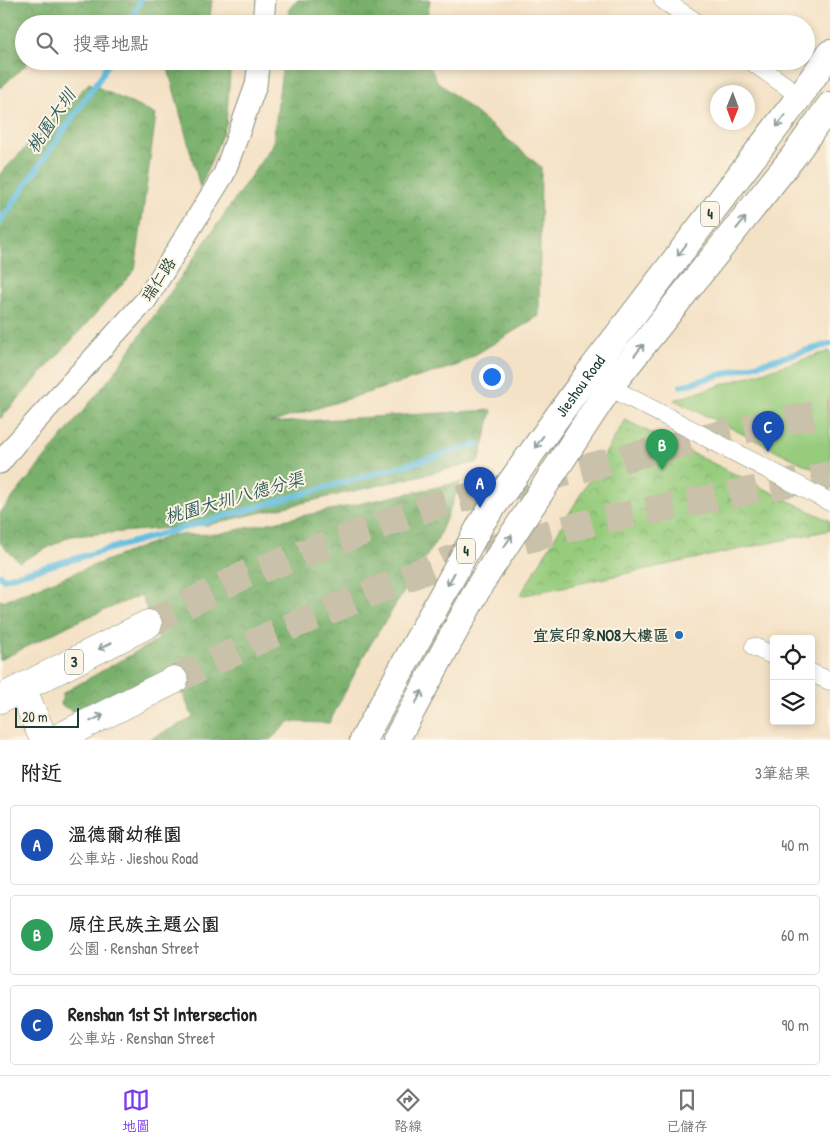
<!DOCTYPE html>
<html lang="zh-TW">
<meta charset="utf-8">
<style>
body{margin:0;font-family:"Patrick Hand","LXGW WenKai TC",sans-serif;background:#f6f6f6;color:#222}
.controls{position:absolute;right:15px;bottom:15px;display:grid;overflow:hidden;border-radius:5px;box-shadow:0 2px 8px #0003}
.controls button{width:45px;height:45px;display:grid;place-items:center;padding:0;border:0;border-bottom:1px solid #e0e0e0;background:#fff;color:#222;font:25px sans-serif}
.compass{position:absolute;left:710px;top:85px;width:45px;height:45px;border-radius:50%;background:#fff;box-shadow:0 2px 8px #0003;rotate:181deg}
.scale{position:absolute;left:15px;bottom:12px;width:64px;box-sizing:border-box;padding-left:5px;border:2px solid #1f3d34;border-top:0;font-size:14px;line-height:18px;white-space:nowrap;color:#1f3d34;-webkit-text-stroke:4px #fcf5e5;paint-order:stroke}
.you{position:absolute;left:491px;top:376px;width:18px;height:18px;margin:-12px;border:4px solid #fff;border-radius:50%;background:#1a73e8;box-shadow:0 0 0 8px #1a73e833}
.badge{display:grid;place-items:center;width:32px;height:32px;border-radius:50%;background:#7c3aed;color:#fff;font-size:16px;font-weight:700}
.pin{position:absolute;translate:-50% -41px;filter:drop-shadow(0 1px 2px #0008)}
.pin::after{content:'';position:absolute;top:26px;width:18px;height:15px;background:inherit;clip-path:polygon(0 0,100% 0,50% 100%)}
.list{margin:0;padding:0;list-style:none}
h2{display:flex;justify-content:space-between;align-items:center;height:65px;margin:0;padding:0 20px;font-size:21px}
h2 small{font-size:16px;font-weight:400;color:#767676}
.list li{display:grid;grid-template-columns:32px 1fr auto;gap:15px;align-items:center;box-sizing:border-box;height:80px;margin:0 10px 10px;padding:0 10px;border:1px solid #e0e0e0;border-radius:5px}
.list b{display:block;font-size:19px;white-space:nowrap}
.list p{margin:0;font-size:16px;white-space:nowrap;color:#767676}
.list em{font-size:16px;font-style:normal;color:#767676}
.icon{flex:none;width:28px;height:28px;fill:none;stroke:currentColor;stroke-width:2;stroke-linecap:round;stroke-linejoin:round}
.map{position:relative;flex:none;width:830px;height:740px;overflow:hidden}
.search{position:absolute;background:#fff;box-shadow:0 2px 8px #0003;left:15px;right:15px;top:15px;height:55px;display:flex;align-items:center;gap:12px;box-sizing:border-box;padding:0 18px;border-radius:28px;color:#767676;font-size:19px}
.sheet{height:335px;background:#fff}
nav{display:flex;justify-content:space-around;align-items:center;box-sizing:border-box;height:70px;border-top:1px solid #e0e0e0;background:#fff;font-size:14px;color:#767676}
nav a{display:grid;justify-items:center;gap:2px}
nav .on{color:#7c3aed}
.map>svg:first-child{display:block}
.grass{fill:#97cc7d;stroke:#5b8458}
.forest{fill:url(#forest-crowns);stroke:#4c7650}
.park{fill:url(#park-crowns);stroke:#5b8458}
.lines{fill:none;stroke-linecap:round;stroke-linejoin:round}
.stream{stroke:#64bee1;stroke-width:6}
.motorway-tunnel{stroke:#c9c1a9;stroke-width:28;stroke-dasharray:28 14;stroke-linecap:butt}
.minor-casing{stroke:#8a907d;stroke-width:19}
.tertiary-casing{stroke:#8a907d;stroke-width:23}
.primary-casing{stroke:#8a907d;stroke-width:28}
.motorway-casing{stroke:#8a907d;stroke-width:29}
.minor{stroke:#fff;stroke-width:18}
.tertiary{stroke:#fff;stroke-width:21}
.primary{stroke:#fff;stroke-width:26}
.motorway{stroke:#fff;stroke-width:28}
.oneway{stroke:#8f9e9a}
.poi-dot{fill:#1f6fb2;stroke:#fcf5e5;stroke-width:2}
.labels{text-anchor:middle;stroke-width:4;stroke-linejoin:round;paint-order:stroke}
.shield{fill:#fcf5e5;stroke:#617469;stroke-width:1}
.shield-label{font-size:15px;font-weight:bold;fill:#1f3d34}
.street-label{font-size:16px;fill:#1f3d34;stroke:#fcf5e5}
.poi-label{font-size:16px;font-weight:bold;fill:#1f3d34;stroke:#fcf5e5;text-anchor:end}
.water-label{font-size:18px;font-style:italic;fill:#305d5f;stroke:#fcf5e5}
</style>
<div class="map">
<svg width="830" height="740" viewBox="0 0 830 740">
<defs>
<pattern id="forest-crowns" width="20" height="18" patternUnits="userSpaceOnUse" patternTransform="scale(1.25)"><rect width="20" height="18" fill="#79b06c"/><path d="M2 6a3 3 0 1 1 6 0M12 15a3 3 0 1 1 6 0" fill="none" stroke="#63905a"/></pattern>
<pattern id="park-crowns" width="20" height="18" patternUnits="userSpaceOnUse" patternTransform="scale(1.25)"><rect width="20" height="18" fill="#97cc7d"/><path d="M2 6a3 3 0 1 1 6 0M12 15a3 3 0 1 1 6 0" fill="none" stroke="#7ba767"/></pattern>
</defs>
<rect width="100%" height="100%" fill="#fcf5e5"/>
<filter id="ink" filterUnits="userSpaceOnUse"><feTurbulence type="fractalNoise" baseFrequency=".02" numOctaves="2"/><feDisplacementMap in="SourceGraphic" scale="10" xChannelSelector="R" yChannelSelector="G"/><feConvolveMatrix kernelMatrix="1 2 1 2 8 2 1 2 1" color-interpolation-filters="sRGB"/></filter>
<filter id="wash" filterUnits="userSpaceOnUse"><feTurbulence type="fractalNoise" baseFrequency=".0096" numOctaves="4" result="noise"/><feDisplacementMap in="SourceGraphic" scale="20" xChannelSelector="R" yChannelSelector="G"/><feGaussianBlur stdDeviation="1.12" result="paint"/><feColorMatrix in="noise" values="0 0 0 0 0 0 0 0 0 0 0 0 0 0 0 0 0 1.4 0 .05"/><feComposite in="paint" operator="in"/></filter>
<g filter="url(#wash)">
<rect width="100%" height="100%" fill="#f4e2c6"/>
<path class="grass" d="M 830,351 L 830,477 L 674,400 Z"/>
<path class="forest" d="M 0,0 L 212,0 L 210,17 L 220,24 L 135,24 L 128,18 L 100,24 L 24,24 L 24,61 L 30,61 L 0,88 Z
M 298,0 L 430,0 L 426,24 L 287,24 L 289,8 Z
M 166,61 L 231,61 L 226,125 L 200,187 Z
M 283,61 L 427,61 L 437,81 L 541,167 L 539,316 L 458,365 L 269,423 L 492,410 L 479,462 L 207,525 L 71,536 L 19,562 L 0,543 L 0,513 L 115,372 L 273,144 Z
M 89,83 L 156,115 L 135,270 L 0,419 L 0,174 Z
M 461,482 L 438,538 L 367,650 L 329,723 L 289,722 L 270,740 L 148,740 L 193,718 L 173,670 L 74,712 L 61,705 L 63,693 L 159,639 L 141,595 L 76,622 L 0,660 L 0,600 L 3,601 L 172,535 L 218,534 Z"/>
<path class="park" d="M 625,420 L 830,521 L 830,530 L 520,596 Z"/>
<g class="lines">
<path class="stream" d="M 129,24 L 141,0
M 0,222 L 102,75 L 109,61
M 681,386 L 830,344
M 0,575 L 3,579 L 479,444"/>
</g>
</g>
<g filter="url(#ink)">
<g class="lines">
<path class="motorway-tunnel" d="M 148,624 L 245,575 L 436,505 L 718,435 L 830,412
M 174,680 L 268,636 L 452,559 L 597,521 L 830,475"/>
<defs>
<path id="minor" d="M 663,0 L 699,24
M 751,61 L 800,96
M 600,382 L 830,502
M 754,647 L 774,656
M 811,673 L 830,681"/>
<path id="tertiary" d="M 263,24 L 265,0
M 0,463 L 16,443 L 146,300 L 224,174 L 256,85 L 259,61"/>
<g id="primary">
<path id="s1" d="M 363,740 L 482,522 L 588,374 L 800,96 L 830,53"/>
<path d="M 396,740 L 481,583 L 609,388 L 793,157 L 830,105"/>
</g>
<path id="motorway" d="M 22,688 L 44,740
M 0,699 L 148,624
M 54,740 L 174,680"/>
</defs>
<use href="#minor" class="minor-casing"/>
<use href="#tertiary" class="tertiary-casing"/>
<use href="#primary" class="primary-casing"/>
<use href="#motorway" class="motorway-casing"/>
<use href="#minor" class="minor"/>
<use href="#tertiary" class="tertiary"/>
<use href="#primary" class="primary"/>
<use href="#motorway" class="motorway"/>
</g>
<defs><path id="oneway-shaft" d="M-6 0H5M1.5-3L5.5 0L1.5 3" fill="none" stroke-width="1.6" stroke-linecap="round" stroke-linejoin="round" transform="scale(1.25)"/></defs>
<g class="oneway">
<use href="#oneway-shaft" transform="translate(781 121) rotate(127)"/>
<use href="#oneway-shaft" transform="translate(741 223) rotate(-51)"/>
<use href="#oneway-shaft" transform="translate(682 250) rotate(127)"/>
<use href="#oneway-shaft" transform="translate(639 350) rotate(-51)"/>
<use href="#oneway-shaft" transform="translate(539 442) rotate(125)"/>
<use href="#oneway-shaft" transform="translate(508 541) rotate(-57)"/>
<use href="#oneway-shaft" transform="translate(451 579) rotate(119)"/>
<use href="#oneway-shaft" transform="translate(105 646) rotate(153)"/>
<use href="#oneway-shaft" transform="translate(419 697) rotate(-62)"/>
<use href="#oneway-shaft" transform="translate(97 718) rotate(-26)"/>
</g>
</g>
<circle class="poi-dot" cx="679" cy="635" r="5"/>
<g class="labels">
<g class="shield">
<rect x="701" y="201.5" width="18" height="25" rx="4"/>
<rect x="457" y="538.5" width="18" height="25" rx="4"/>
<rect x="65" y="649.5" width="18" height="25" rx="4"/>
</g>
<g class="shield-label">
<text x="710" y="219">4</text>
<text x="466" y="556">4</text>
<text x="74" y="667">3</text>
</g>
<g class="street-label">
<text transform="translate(158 279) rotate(-57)" y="6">瑞仁路</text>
<text dy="6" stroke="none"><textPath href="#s1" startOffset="416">Jieshou Road</textPath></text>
</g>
<g class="poi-label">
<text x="669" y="641">宜宸印象NO8大樓區</text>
</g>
<g class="water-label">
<text transform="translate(51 121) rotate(-56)" y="6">桃園大圳</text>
<text transform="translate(234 498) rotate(-16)" y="6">桃園大圳八德分渠</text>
</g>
</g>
</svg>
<div class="controls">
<button><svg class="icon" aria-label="locate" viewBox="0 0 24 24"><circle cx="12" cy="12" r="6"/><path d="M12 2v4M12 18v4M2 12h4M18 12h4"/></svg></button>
<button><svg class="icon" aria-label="layers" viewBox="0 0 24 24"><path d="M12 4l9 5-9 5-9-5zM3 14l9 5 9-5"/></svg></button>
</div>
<svg class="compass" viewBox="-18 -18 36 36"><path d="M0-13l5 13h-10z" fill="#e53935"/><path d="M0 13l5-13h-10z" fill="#767676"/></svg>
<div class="scale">20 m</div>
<div class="you"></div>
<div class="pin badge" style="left:480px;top:508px;background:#1a4fb4">A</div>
<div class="pin badge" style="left:662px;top:470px;background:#2e9e5b">B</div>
<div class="pin badge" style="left:768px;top:452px;background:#1a4fb4">C</div>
<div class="search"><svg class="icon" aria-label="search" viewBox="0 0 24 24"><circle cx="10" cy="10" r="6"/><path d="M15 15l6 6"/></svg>搜尋地點</div>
</div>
<section class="sheet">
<h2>附近<small>3筆結果</small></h2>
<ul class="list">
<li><span class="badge" style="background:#1a4fb4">A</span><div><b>溫德爾幼稚園</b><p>公車站 · Jieshou Road</p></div><em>40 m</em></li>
<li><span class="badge" style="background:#2e9e5b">B</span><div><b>原住民族主題公園</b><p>公園 · Renshan Street</p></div><em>60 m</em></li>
<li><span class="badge" style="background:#1a4fb4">C</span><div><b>Renshan 1st St Intersection</b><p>公車站 · Renshan Street</p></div><em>90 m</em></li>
</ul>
</section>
<nav>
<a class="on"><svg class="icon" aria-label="map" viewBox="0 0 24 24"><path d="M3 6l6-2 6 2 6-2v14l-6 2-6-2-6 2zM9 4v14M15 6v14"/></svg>地圖</a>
<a><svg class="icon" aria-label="directions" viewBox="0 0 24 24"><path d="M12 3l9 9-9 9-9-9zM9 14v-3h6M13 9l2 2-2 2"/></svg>路線</a>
<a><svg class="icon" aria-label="saved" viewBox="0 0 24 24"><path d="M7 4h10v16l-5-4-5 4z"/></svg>已儲存</a>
</nav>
